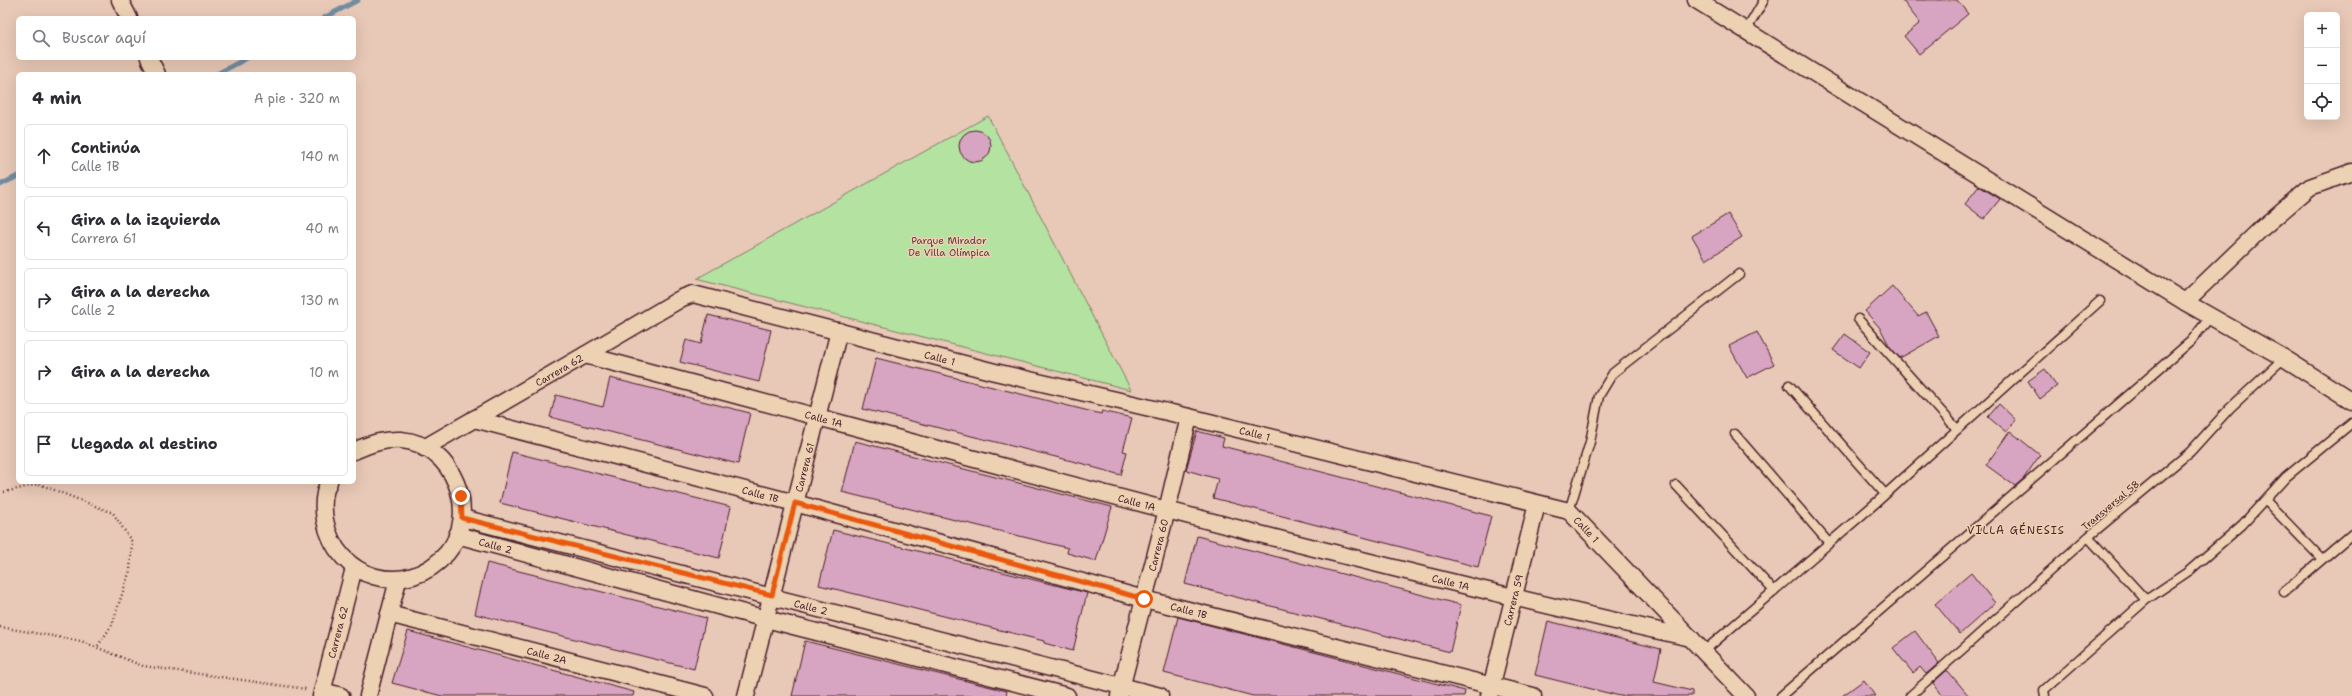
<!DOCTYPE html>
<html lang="es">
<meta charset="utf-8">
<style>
body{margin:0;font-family:"Shantell Sans",sans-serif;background:#f7f7f7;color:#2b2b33}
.controls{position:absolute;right:12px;top:12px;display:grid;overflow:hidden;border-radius:6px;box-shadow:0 4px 16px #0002}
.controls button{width:36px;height:36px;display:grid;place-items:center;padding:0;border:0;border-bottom:1px solid #e1e1e2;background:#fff;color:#2b2b33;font:20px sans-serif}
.stop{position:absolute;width:12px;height:12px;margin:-9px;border:3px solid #ea580c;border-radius:50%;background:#fff}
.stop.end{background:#ea580c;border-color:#fff;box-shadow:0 1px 4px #0008}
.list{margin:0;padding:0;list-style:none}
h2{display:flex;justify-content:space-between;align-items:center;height:52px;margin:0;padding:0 16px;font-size:17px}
h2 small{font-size:13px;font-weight:400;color:#7c7c81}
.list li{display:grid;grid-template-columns:26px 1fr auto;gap:12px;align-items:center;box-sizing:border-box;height:64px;margin:0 8px 8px;padding:0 8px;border:1px solid #e1e1e2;border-radius:6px}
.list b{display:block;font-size:15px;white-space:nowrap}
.list p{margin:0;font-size:13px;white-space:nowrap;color:#7c7c81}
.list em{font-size:13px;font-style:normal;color:#7c7c81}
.icon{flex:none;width:22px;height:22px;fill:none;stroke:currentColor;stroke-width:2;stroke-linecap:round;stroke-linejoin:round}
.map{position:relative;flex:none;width:2352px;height:696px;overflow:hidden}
.search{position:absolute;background:#fff;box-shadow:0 4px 16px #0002;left:16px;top:16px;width:340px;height:44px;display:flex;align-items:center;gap:10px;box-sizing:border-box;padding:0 14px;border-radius:6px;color:#7c7c81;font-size:15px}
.panel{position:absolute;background:#fff;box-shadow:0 4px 16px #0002;left:16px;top:72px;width:340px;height:412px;border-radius:6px}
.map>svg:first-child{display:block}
.green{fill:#b4e2a1;stroke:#7f8066}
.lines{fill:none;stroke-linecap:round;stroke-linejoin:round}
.stream{stroke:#728da1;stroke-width:5}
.building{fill:#d7a5c1;stroke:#4a1f2b}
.lane-casing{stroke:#4a1f2b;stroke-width:11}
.street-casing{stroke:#4a1f2b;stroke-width:19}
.path{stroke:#4a1f2b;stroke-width:2.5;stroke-dasharray:1 3;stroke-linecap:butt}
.lane{stroke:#ecd1b3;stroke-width:8}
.street{stroke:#ecd1b3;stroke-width:16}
.route{stroke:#ea580c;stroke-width:5}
.labels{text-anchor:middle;stroke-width:3;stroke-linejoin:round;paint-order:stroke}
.park-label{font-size:10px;fill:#5a3c3d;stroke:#ecd1b3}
.street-label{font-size:10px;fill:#4a1f2b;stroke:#ecd1b3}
.neighbourhood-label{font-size:11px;letter-spacing:1px;fill:#4a1f2b;stroke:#ecd1b3}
</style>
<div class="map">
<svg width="2352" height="696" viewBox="0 0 2352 696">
<rect width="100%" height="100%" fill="#e8c8b6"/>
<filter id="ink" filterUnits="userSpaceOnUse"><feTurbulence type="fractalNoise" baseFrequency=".025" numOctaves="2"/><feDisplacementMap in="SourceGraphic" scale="8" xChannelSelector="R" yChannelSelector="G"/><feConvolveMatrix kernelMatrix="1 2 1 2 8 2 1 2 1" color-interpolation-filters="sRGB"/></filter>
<g filter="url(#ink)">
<path class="green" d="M 988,116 L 1131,390 L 696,279 Z"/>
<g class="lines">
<path class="stream" d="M 324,18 L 358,0
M 217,74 L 247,58
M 0,185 L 18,176"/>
</g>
<path class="building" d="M 1902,0 L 1957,0 L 1968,14 L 1919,54 L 1904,36 L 1920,23 Z
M959 146a16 16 0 1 1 32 0a16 16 0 1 1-32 0Z
M 1979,186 L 2000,199 L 1984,219 L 1965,204 Z
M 1728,214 L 1742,237 L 1706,260 L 1692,236 Z
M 1892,286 L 1918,316 L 1926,312 L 1939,336 L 1900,358 L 1890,347 L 1880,328 L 1865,311 Z
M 708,315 L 771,330 L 759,382 L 680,362 L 686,340 L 701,344 Z
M 1757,332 L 1774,364 L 1747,378 L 1729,346 Z
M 1845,334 L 1870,352 L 1859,368 L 1833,350 Z
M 876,358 L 1101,414 L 1102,411 L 1132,418 L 1123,451 L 1127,452 L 1121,475 L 1092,467 L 1092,466 L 863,409 Z
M 2045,369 L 2057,386 L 2040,399 L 2028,381 Z
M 610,378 L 750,413 L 738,464 L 550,417 L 556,395 L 603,407 Z
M 1999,404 L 2016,420 L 2006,432 L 1988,417 Z
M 1197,431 L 1224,438 L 1222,446 L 1491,516 L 1478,567 L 1213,498 L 1218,479 L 1186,470 Z
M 2010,431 L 2040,455 L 2024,478 L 2015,486 L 1986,465 Z
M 855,441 L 1112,507 L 1096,561 L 1067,553 L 1068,548 L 842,492 Z
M 512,452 L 731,507 L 719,558 L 500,503 Z
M 833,530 L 1087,593 L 1073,651 L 1044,643 L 1044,641 L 819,585 Z
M 1197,536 L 1461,605 L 1450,652 L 1185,584 Z
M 487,563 L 706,618 L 694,669 L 475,614 Z
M 1971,573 L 1995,603 L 1960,634 L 1935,604 Z
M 1178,617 L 1465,691 L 1464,696 L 1253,696 L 1180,677 L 1164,673 Z
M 1548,621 L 1661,649 L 1654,682 L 1692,691 L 1692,696 L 1620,696 L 1535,675 Z
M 408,631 L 634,692 L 633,696 L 442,696 L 392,683 Z
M 1915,631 L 1939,663 L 1926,674 L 1920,667 L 1913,673 L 1893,648 Z
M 805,641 L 1007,691 L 1006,696 L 792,696 Z
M 1946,671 L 1948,671 L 1969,696 L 1943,696 L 1933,683 Z
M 1864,680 L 1875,696 L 1842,696 Z"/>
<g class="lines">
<defs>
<path id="lane" d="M 1746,31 L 1764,0
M 1858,319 L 1957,429
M 1789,385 L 1885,494
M 1735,434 L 1829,543
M 1676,485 L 1774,591
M 2265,500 L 2322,559
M 1569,511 L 1590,442 L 1599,396 L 1613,373 L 1739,274
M 2088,537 L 2146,600
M 2284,592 L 2352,534
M 1703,652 L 1878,501 L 2100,301
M 1781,696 L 2191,341 L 2211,316
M 1910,696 L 2088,537 L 2190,452 L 2230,408 L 2284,358
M 2045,696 L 2044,690 L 2146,600 L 2189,571 L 2242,525 L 2286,477 L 2352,423"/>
<g id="street">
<path d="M 120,0 L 129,18"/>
<path d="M 1696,0 L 2185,302 L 2284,358 L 2352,401"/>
<path d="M 149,58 L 157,74"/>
<path d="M 2185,302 L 2261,229 L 2310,187 L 2352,172"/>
<path id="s1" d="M 585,355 C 953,452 1320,556 1691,638"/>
<path id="s2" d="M 474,419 L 795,503 L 1144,599 L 1533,696"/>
<path id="s3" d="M 424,448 L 585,355 L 682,298 L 693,294 L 995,372 L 1189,417 L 1569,511 L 1746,696"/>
<path d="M 329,482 C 323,493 323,508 325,520 C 336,580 407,600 447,553 C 481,514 453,444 401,440 C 383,439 370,444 354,451"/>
<path id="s4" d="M 462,518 L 1160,696"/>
<path id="s5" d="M 457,535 L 766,619 L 1067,696"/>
<path id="s6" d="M 389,614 L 705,696"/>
<path d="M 323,691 L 341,696"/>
<path id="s7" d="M 321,696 L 354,568"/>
<path d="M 368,696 L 398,580"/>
<path id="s8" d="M 746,696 L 839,331"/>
<path id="s9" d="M 1119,696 L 1167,510 L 1189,417"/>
<path id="s10" d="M 1489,696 L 1537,504"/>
</g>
</defs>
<use href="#lane" class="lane-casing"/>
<use href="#street" class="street-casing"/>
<path class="path" d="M 4,492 L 39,484 L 113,513 L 132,542 L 130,570 L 112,625 L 97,647
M 0,627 L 81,641 L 143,666 L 306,689"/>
<use href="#lane" class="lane"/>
<use href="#street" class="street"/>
</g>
</g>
<g class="lines" filter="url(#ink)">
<path class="route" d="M 461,496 L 462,518 L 772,595 L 795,503 L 1144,599"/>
</g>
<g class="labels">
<g class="park-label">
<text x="949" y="244">Parque Mirador<tspan x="949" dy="12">De Villa Olímpica</tspan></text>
</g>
<g class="street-label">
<text dy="4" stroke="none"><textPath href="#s3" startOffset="565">Calle 1</textPath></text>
<text dy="4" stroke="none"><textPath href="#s3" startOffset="156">Carrera 62</textPath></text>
<text dy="4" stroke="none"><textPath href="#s1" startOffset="247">Calle 1A</textPath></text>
<text dy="4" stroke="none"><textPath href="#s3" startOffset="889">Calle 1</textPath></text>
<text dy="4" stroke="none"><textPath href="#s8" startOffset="236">Carrera 61</textPath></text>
<text dy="4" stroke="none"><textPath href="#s2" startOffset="296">Calle 1B</textPath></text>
<text dy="4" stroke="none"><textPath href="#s1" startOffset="571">Calle 1A</textPath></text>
<text transform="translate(2110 505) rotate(-40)" y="4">Transversal 58</text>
<text dy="4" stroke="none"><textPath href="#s3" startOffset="1238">Calle 1</textPath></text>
<text dy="4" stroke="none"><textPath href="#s5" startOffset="40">Calle 2</textPath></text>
<text dy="4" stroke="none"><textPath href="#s9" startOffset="156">Carrera 60</textPath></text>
<text dy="4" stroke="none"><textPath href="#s1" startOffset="895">Calle 1A</textPath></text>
<text dy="4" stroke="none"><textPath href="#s10" startOffset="99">Carrera 59</textPath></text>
<text dy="4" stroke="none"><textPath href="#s4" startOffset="360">Calle 2</textPath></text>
<text dy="4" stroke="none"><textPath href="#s2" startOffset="740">Calle 1B</textPath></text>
<text dy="4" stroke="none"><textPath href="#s7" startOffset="66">Carrera 62</textPath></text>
<text dy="4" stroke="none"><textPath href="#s6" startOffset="163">Calle 2A</textPath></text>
</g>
<g class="neighbourhood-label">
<text x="2016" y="534">VILLA GÉNESIS</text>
</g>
</g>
</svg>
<div class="controls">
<button>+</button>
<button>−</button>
<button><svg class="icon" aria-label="locate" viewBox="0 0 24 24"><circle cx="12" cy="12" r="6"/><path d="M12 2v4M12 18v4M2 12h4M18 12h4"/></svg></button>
</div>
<div class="stop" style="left:1144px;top:599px"></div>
<div class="stop end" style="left:461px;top:496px"></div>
<div class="search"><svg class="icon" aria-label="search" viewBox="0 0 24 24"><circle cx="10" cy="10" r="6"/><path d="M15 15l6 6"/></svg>Buscar aquí</div>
<section class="panel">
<h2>4 min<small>A pie · 320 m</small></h2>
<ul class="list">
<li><svg class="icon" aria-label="ahead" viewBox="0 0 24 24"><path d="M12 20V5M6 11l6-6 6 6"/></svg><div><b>Continúa</b><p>Calle 1B</p></div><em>140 m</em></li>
<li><svg class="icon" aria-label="left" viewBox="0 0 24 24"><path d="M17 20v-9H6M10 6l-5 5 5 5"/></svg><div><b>Gira a la izquierda</b><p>Carrera 61</p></div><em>40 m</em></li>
<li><svg class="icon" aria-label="right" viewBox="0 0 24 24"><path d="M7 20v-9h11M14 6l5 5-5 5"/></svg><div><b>Gira a la derecha</b><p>Calle 2</p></div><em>130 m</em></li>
<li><svg class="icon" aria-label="right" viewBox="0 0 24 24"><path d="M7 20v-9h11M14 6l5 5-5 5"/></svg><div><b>Gira a la derecha</b></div><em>10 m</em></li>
<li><svg class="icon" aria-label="arrive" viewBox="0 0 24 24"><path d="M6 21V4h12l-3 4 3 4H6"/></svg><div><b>Llegada al destino</b></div></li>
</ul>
</section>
</div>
